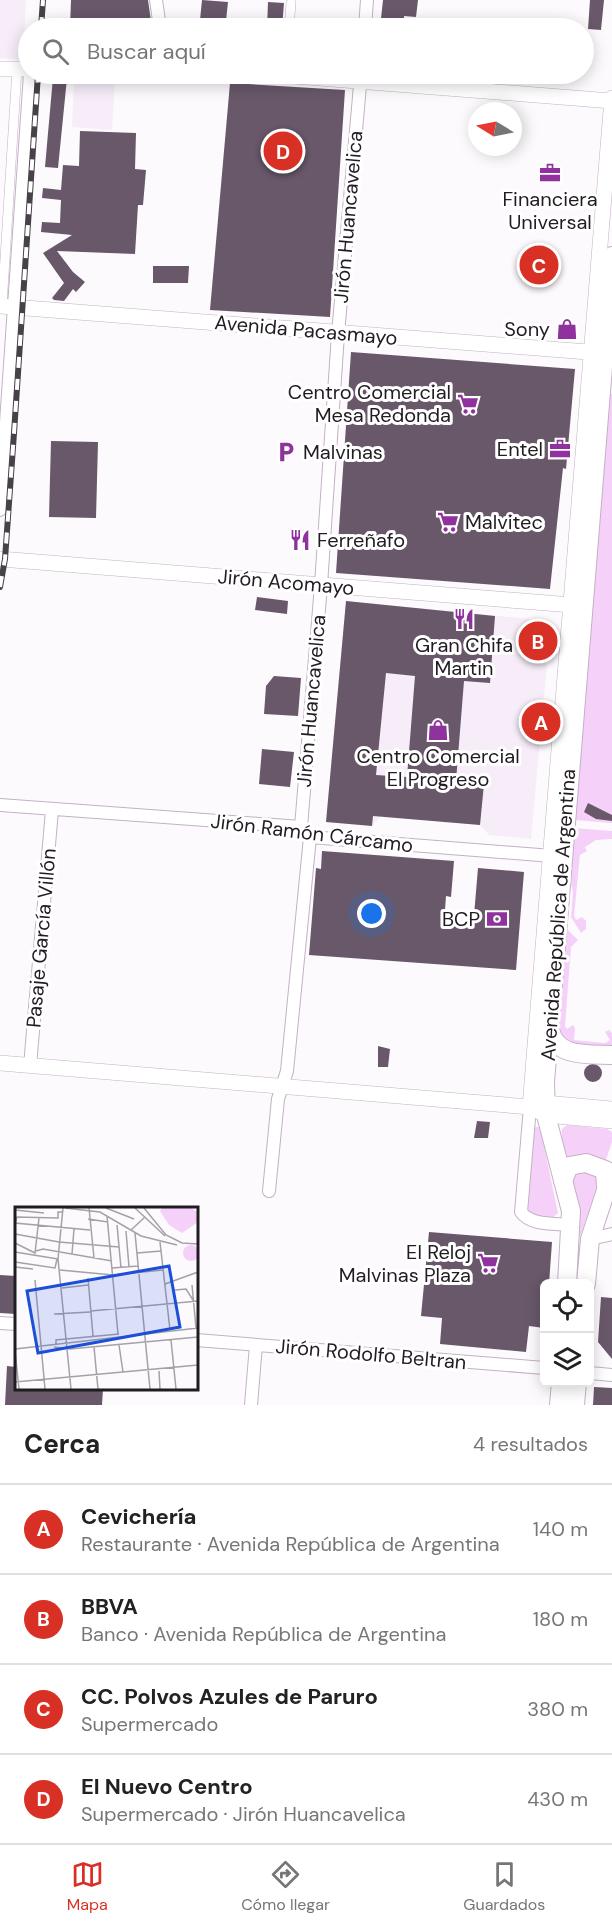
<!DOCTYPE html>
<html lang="es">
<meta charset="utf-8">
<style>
body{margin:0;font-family:"DM Sans",sans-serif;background:#f6f6f6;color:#222}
.controls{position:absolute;right:18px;bottom:18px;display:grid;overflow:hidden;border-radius:9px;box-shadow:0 3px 15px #0003}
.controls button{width:54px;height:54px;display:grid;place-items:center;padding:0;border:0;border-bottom:2px solid #e0e0e0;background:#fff;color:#222;font:30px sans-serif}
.compass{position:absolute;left:468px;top:102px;width:54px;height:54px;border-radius:50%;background:#fff;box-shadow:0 3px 15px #0003;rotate:280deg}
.you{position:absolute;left:372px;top:914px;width:21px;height:21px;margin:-15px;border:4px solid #fff;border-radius:50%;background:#1a73e8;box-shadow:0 0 0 9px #1a73e833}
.badge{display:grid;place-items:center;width:39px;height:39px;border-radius:50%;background:#d93025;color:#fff;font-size:20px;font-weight:700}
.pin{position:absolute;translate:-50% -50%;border:3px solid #fff;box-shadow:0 2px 6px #0006}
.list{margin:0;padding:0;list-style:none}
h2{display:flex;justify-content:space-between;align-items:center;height:78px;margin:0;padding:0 24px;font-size:26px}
h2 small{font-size:20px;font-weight:400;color:#767676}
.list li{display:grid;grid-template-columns:39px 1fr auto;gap:18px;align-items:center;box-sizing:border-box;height:90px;padding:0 24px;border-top:2px solid #e0e0e0}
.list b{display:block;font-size:22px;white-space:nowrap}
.list p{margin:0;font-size:20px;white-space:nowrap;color:#767676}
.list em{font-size:20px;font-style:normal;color:#767676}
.icon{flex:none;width:33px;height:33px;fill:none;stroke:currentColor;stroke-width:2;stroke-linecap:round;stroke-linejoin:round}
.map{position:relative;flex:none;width:612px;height:1405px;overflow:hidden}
.search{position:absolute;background:#fff;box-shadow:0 3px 15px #0003;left:18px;right:18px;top:18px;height:66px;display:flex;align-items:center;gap:15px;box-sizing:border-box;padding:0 21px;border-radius:33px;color:#767676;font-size:22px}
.sheet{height:438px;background:#fff}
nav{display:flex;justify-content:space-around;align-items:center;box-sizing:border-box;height:84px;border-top:2px solid #e0e0e0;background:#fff;font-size:16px;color:#767676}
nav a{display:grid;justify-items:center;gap:3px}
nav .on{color:#d93025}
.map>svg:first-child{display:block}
.built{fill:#f6edf8}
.green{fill:#f5d1f9}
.building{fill:#68586a;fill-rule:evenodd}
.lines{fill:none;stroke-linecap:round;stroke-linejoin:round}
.pedestrian-casing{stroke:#c3b1c5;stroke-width:10}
.minor-casing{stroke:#c3b1c5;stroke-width:14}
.tertiary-casing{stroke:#c3b1c5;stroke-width:16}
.secondary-casing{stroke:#c3b1c5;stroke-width:20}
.pedestrian{stroke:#fff;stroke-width:9}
.minor{stroke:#fff;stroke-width:12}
.tertiary{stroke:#fff;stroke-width:15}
.secondary{stroke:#fff;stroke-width:18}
.rail-casing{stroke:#474248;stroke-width:6}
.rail{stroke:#fff;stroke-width:4;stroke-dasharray:11;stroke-linecap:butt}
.labels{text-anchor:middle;stroke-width:6;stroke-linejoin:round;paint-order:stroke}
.poi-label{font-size:20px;fill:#211b22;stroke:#fff;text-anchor:end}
.street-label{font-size:20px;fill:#211b22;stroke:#fff}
.inset-road{fill:none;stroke:#a5a1a6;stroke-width:1.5}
.view{fill:#1d4ed8;fill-opacity:0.15;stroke:#1d4ed8;stroke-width:3}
.inset-edge{fill:none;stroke:#211b22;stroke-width:3}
</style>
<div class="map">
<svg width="612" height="1405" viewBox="0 0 612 1405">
<rect width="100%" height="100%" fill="#fdfafe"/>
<path class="built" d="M 0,0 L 26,0 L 23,60 L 0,58 Z
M 74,78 L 115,81 L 112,130 L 72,127 Z
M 346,601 L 530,619 L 526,662 L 547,664 L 531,839 L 489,835 L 480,825 L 381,816 L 372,826 L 326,822 Z"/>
<path class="green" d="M 608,393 L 612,394 L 612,823 L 574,820 Z
M 574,828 L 612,831 L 612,839 L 596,840 L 585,847 L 587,851 L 580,855 L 574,916 L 576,920 L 582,917 L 586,921 L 586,929 L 581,933 L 571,917 L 573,892 L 570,879 Z
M 566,928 L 578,940 L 571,947 L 565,1026 L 567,1029 L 573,1025 L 575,1028 L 574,1040 L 605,1043 L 610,1040 L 605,1032 L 609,1030 L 612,1033 L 612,1046 C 593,1044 567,1048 557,1029 Z
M 567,1125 L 607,1129 L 612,1132 L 612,1142 L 580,1237 L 561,1143 L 562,1129 Z
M 532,1127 L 540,1127 L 558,1213 L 553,1217 L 532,1216 L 526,1210 Z"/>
<path class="building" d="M 71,0 L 148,0 L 152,28 L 70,28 Z
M 202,0 L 228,2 L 226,21 L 200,20 Z
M 383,0 L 418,0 L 416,17 L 404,16 L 404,28 L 380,28 Z
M 590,0 L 604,0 L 601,30 L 588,29 Z
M 268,2 L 284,3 L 282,28 L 267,28 Z
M 53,77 L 67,78 L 58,168 L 45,167 Z
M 230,83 L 345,90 L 330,317 L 210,310 Z
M 80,131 L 136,133 L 135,169 L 146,170 L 143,205 L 138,205 L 135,254 L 57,251 L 73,272 L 85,282 L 76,292 L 73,289 L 64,301 L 54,300 L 52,298 L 64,283 L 43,253 L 72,235 L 41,232 L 42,222 L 60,223 L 61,200 L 42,198 L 43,188 L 61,190 L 63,165 L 79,166 Z
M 153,266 L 189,266 L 188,283 L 153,283 Z
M 351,352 L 575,369 L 566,469 L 563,468 L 550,589 L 336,573 Z
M 51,441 L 98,442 L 96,518 L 49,517 Z
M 257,597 L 288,601 L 287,614 L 255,610 Z
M 346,601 L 495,616 L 490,683 L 464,681 L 456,781 L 484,784 L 480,825 L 373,816 L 372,826 L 326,822 ZM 386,673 L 415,676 L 407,777 L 376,775 Z
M 274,676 L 301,678 L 298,716 L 264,714 L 266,686 Z
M 262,749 L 294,752 L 290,787 L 259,784 Z
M 588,803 L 612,815 L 612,821 L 596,819 L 584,812 Z
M 322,851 L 454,861 L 451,897 L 446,896 L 444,924 L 473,927 L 478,868 L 524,872 L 516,970 L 309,955 L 316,868 L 321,869 Z
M 378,1046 L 390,1049 L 388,1067 L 378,1067 Z
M584 1073a9 9 0 1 1 18 0a9 9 0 1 1-18 0Z
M 477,1121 L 490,1122 L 488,1138 L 474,1138 Z
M 429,1232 L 552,1242 L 549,1284 L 544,1284 L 544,1328 L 529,1326 L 526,1352 L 440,1344 L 442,1318 L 421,1316 Z
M 0,1275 L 16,1276 L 16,1314 L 0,1313 Z
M 601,1297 L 612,1298 L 612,1359 L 598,1342 Z
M 7,1366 L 16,1367 L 16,1389 L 103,1389 L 102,1405 L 5,1405 Z
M 594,1387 L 612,1388 L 612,1405 L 593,1405 Z"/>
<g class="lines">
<defs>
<path id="pedestrian" d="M 289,28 L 291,3
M 2,306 L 17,69"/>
<path id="minor" d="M 156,0 L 160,28
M 365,28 L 367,0
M 0,510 L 30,74
M 0,805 L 301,827 L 310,837 L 552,856
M 301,827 L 321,585 L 338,334 L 361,74
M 30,1066 L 52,810
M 530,1107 L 521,1212 C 531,1226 555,1223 571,1225
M 269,1191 L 278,1099 L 287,1071 L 310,837
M 590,1239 L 612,1234
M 0,1323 L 16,1324
M 196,1340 L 544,1368
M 590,1373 L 612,1375
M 251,1405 L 256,1345"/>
<path id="tertiary" d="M 0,69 L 28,69
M 268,74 L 612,101
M 0,306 L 601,353
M 0,559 L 572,605
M 0,1063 L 530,1107 L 546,1115 L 612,1121
M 535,1106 L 545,1103 L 612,1109
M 530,1107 L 612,98"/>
<path id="secondary" d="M 550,1030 C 556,1058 588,1054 612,1055
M 563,1181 L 569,1166 L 586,1163 L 605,1170 L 606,1187
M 567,1284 L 571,1211 L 546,1115 L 545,1082 L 612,256
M 586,1284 L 590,1239 L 612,1172
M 559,1405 L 561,1382
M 575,1405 L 577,1382"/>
</defs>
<use href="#pedestrian" class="pedestrian-casing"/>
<use href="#minor" class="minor-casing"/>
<use href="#tertiary" class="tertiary-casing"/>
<use href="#secondary" class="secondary-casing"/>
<use href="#pedestrian" class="pedestrian"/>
<use href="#minor" class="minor"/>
<use href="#tertiary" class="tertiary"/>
<use href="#secondary" class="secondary"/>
<defs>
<path id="rail" d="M 41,28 L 43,0
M 0,587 L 5,559 L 14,433 L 38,74"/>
</defs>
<use href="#rail" class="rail-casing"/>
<use href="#rail" class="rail"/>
</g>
<defs>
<symbol id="office-bare" viewBox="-9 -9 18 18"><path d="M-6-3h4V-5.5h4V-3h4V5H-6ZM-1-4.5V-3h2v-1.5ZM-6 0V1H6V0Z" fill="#8f329d" stroke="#fff" stroke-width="2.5" paint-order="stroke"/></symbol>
<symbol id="shop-bare" viewBox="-9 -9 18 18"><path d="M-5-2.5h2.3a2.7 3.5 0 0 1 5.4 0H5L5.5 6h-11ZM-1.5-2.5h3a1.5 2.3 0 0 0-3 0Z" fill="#8f329d" stroke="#fff" stroke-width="2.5" paint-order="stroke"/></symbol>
<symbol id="supermarket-bare" viewBox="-9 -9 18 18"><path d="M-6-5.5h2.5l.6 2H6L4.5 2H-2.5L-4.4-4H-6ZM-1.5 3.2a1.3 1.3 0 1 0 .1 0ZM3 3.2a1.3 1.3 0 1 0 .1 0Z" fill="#8f329d" stroke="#fff" stroke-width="2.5" paint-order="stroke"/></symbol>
<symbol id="parking-bare" viewBox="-9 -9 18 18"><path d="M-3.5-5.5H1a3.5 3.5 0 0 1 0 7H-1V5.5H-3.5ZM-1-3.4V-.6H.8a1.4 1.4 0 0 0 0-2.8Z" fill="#8f329d" stroke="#fff" stroke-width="2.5" paint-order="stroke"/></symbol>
<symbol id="restaurant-bare" viewBox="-9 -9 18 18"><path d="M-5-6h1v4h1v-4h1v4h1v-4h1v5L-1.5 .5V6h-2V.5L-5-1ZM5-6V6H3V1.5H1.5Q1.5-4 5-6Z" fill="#8f329d" stroke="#fff" stroke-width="2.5" paint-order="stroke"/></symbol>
<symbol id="bank-bare" viewBox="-9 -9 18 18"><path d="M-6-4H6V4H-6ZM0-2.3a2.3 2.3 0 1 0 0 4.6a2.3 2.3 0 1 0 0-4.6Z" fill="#8f329d" stroke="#fff" stroke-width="2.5" paint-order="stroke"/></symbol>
</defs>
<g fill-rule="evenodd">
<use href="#office-bare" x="535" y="158" width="30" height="30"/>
<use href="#shop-bare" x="552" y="314" width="30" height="30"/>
<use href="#supermarket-bare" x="453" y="389" width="30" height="30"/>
<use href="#office-bare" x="545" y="434" width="30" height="30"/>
<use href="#parking-bare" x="271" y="437" width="30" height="30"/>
<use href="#supermarket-bare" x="433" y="507" width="30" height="30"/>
<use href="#restaurant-bare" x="285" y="525" width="30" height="30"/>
<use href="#restaurant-bare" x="449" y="604" width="30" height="30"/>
<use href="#shop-bare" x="423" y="715" width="30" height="30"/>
<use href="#bank-bare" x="482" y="904" width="30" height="30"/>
<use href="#supermarket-bare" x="473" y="1248" width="30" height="30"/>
</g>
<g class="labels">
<g class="poi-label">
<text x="550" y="206" text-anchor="middle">Financiera<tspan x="550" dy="23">Universal</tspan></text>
<text x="550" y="336">Sony</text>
<text x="451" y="399">Centro Comercial<tspan x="451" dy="23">Mesa Redonda</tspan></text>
<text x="543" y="456">Entel</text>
<text x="303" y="459" text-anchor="start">Malvinas</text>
<text x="465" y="529" text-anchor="start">Malvitec</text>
<text x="317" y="547" text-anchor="start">Ferreñafo</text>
<text x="464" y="652" text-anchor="middle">Gran Chifa<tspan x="464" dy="23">Martin</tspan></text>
<text x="438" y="763" text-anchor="middle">Centro Comercial<tspan x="438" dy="23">El Progreso</tspan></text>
<text x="480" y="926">BCP</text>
<text x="471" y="1259">El Reloj<tspan x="471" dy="23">Malvinas Plaza</tspan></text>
</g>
<g class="street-label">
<text transform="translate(348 217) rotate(-85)" y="7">Jirón Huancavelica</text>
<text transform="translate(306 330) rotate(5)" y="7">Avenida Pacasmayo</text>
<text transform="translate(286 582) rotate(5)" y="7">Jirón Acomayo</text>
<text transform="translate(311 701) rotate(-85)" y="7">Jirón Huancavelica</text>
<text transform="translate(312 833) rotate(7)" y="7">Jirón Ramón Cárcamo</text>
<text transform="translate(558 915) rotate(-86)" y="7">Avenida República de Argentina</text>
<text transform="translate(41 938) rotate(-85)" y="7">Pasaje García Villón</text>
<text transform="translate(371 1354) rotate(5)" y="7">Jirón Rodolfo Beltran</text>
</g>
</g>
<g transform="translate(15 1207)">
<rect width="183" height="183" fill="#fdfafe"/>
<path d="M 147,1 L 176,1 L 183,5 L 183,15 L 167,26 L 154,18 L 145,4 ZM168 46a8 8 0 1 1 16 0a8 8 0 1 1-16 0Z" fill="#f5d1f9"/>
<path class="inset-road" d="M 48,1 L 43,52 L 56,182M 50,1 L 85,5 L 126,29 L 162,38M 74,1 L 79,51M 91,1 L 119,12M 120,1 L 150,29M 129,1 L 151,28 L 167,36 L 183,37M 0,3 L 29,6M 47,5 L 43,5 L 43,11 L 2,10 L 0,16 L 75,23M 92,9 L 103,127M 73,12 L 93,15M 102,18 L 106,61M 116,23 L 130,10M 111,24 L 114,60M 120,26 L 135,182M 0,27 L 44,35 L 104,40M 145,35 L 155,123M 0,36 L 20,46 L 24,11M 21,44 L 28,42 L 97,54M 0,45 L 43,52M 122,46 L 146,44M 57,47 L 59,22M 0,55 L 40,61 L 42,52M 0,60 L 18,62M 97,61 L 123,59M 45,63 L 98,68 L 148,63M 73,71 L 78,129M 20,73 L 30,182M 150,77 L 183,65M 177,78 L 181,121M 47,81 L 73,78M 160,83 L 171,82 L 178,93M 76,104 L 183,94M 39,107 L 75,105M 156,133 L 161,182M 41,137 L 41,133 L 104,127M 104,138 L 108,165M 39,140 L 55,142 L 183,130M 79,140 L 83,182M 0,142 L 183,121M 0,144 L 4,182M 144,164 L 145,182M 0,175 L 183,158"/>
<path class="view" d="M 154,59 L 165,120 L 23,146 L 12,84 Z"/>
<rect width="183" height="183" class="inset-edge"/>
</g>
</svg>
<div class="controls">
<button><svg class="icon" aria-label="locate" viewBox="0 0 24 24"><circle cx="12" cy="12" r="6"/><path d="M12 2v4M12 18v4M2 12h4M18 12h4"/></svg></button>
<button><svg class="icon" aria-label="layers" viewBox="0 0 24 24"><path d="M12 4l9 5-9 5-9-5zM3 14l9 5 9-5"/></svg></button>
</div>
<svg class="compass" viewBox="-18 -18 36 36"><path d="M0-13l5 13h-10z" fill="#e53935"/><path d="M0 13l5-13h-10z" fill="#767676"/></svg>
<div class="you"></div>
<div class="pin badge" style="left:541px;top:722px">A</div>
<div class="pin badge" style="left:538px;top:641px">B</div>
<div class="pin badge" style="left:539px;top:265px">C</div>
<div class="pin badge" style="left:283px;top:151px">D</div>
<div class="search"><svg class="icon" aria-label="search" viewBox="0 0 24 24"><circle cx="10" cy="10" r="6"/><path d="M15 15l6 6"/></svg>Buscar aquí</div>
</div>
<section class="sheet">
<h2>Cerca<small>4 resultados</small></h2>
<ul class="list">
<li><span class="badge">A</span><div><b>Cevichería</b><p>Restaurante · Avenida República de Argentina</p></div><em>140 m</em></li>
<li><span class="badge">B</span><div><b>BBVA</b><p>Banco · Avenida República de Argentina</p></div><em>180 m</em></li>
<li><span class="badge">C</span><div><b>CC. Polvos Azules de Paruro</b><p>Supermercado</p></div><em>380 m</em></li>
<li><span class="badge">D</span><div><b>El Nuevo Centro</b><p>Supermercado · Jirón Huancavelica</p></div><em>430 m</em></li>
</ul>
</section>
<nav>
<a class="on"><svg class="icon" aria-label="map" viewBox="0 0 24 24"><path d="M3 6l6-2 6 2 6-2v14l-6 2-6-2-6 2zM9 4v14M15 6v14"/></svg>Mapa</a>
<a><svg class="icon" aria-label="directions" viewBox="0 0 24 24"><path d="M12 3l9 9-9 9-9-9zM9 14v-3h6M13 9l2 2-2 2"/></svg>Cómo llegar</a>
<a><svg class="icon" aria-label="saved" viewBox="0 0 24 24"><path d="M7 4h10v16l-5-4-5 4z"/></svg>Guardados</a>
</nav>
